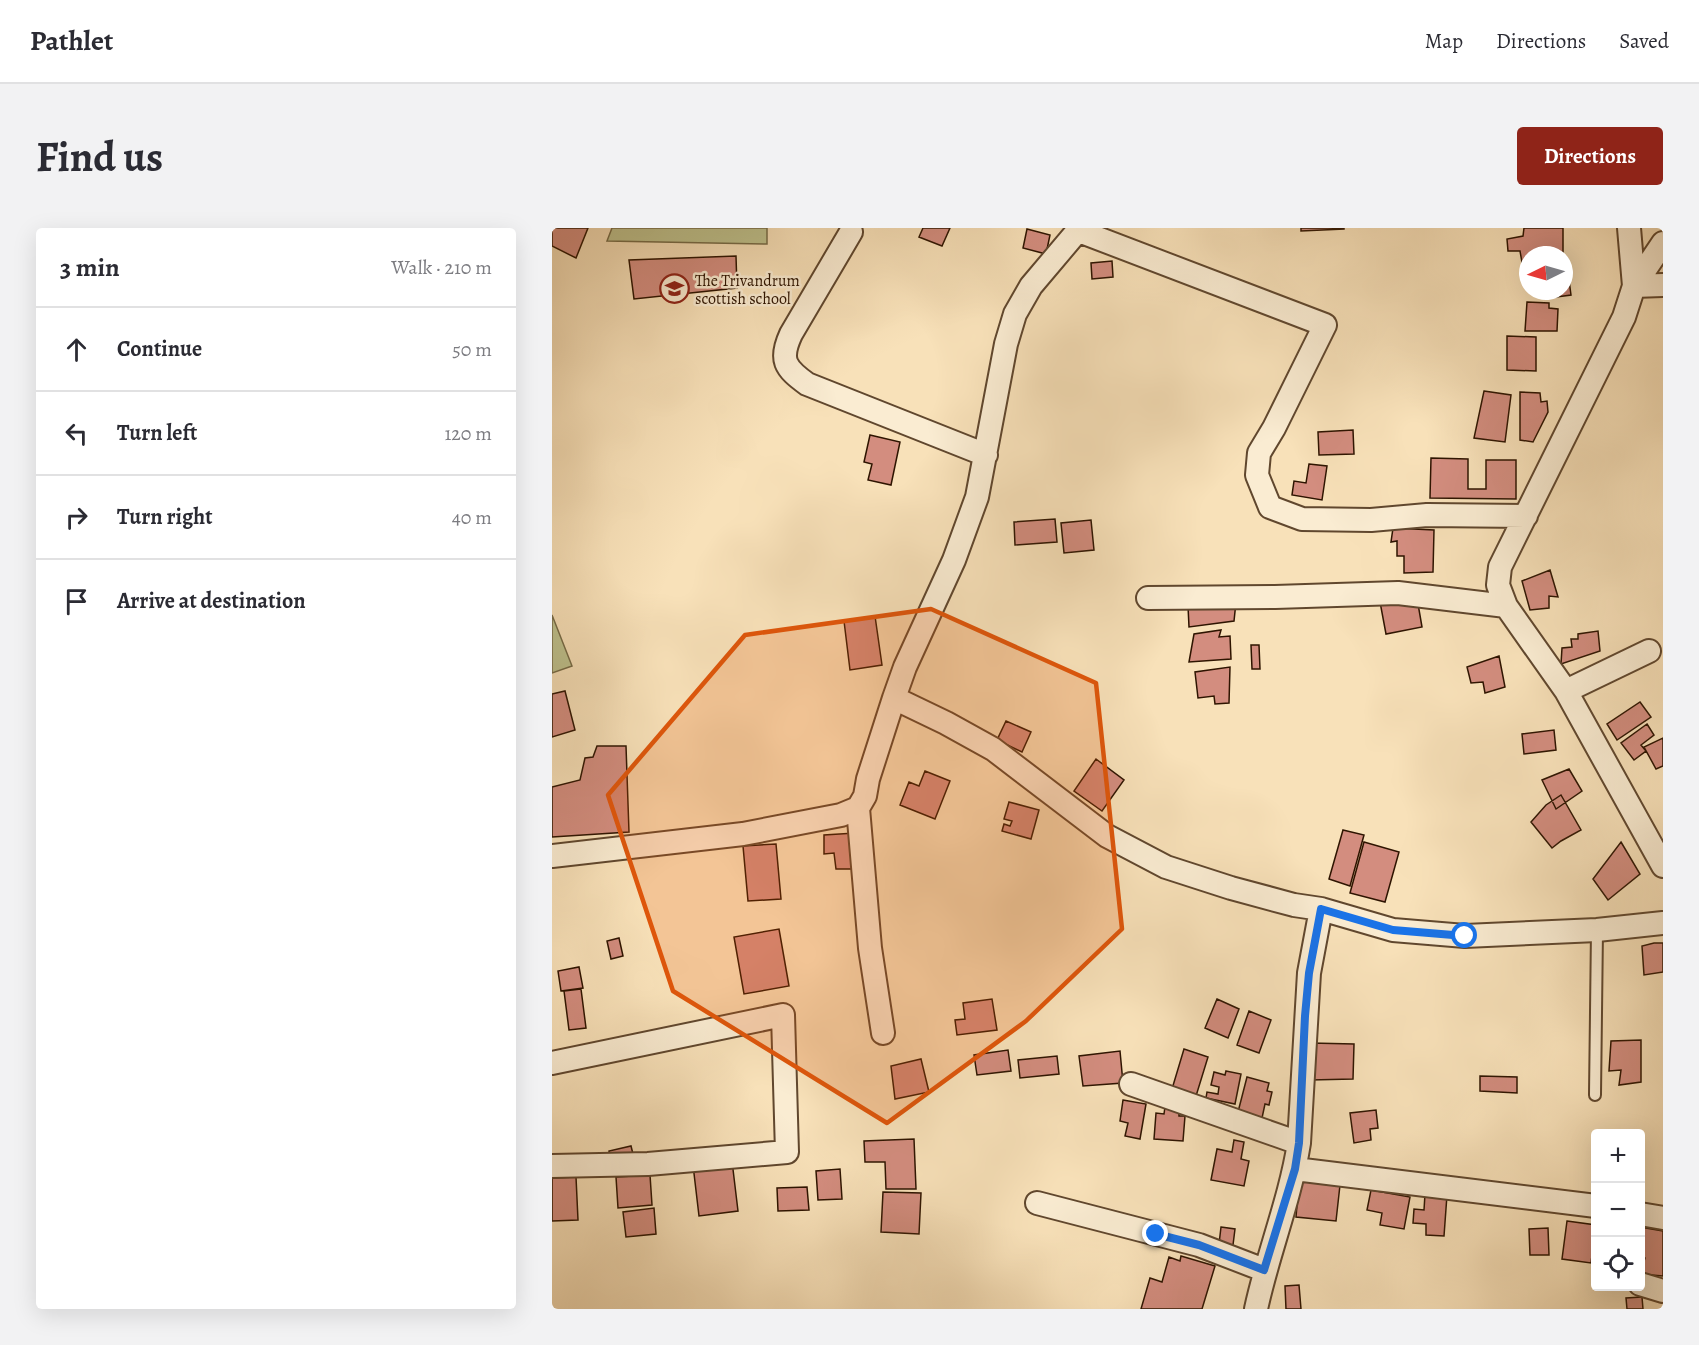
<!DOCTYPE html>
<meta charset="utf-8">
<style>
body{margin:0;font-family:Alegreya,serif;background:#f2f2f3;color:#2b2b33}
.controls{position:absolute;right:18px;bottom:18px;display:grid;overflow:hidden;border-radius:6px;box-shadow:0 6px 24px #0002}
.controls button{width:54px;height:54px;display:grid;place-items:center;padding:0;border:0;border-bottom:2px solid #e1e1e2;background:#fff;color:#2b2b33;font:30px sans-serif}
.compass{position:absolute;left:967px;top:18px;width:54px;height:54px;border-radius:50%;background:#fff;box-shadow:0 6px 24px #0002;rotate:265deg}
.stop{position:absolute;width:18px;height:18px;margin:-14px;border:4px solid #1a73e8;border-radius:50%;background:#fff}
.stop.end{background:#1a73e8;border-color:#fff;box-shadow:0 2px 6px #0008}
.list{margin:0;padding:0;list-style:none}
h2{display:flex;justify-content:space-between;align-items:center;height:78px;margin:0;padding:0 24px;font-size:26px}
h2 small{font-size:20px;font-weight:400;color:#7c7c81}
.list li{display:grid;grid-template-columns:39px 1fr auto;gap:18px;align-items:center;box-sizing:border-box;height:84px;padding:0 24px;border-top:2px solid #e1e1e2}
.list b{display:block;font-size:22px;white-space:nowrap}
.list em{font-size:20px;font-style:normal;color:#7c7c81}
.icon{flex:none;width:33px;height:33px;fill:none;stroke:currentColor;stroke-width:2;stroke-linecap:round;stroke-linejoin:round}
.map{position:relative;flex:none;width:1111px;height:1081px;overflow:hidden;border-radius:6px}
header{display:flex;align-items:center;gap:36px;box-sizing:border-box;height:84px;padding:0 30px;background:#fff;border-bottom:2px solid #e1e1e2}
header strong{font-size:28px}
nav{display:flex;gap:33px;margin-inline-start:auto;font-size:21px}
.intro{display:flex;align-items:center;justify-content:space-between;box-sizing:border-box;height:144px;padding:0 36px}
h1{margin:0;font-size:42px}
.button{padding:15px 27px;border-radius:6px;background:#8f2418;color:#fff;font-size:21px;font-weight:700}
main{display:flex;gap:36px;padding:0 36px}
aside{flex:1;background:#fff;border-radius:6px;box-shadow:0 6px 24px #0002}
.map>svg:first-child{display:block}
.green{fill:#bec28e;stroke:#766b47;stroke-width:1.5}
.building{fill:#d38d7f;stroke:#2e1400;stroke-width:1.5}
.lines{fill:none;stroke-linecap:round;stroke-linejoin:round}
.service-casing{stroke:#60472e;stroke-width:14}
.minor-casing{stroke:#60472e;stroke-width:26}
.service{stroke:#faecd2;stroke-width:10}
.minor{stroke:#faecd2;stroke-width:22}
.route{stroke:#1a73e8;stroke-width:8}
.marked{fill:#df560b;fill-opacity:0.2;stroke:#df560b;stroke-width:4.5;stroke-linejoin:round}
.labels{text-anchor:middle;stroke-width:5;stroke-linejoin:round;paint-order:stroke}
.poi-label{font-size:16px;fill:#2e1400;stroke:#faecd2;text-anchor:start}
</style>
<header>
<strong>Pathlet</strong>
<nav><a>Map</a><a>Directions</a><a>Saved</a></nav>
</header>
<div class="intro"><h1>Find us</h1><a class="button">Directions</a></div>
<main>
<aside>
<h2>3 min<small>Walk · 210 m</small></h2>
<ul class="list">
<li><svg class="icon" aria-label="ahead" viewBox="0 0 24 24"><path d="M12 20V5M6 11l6-6 6 6"/></svg><div><b>Continue</b></div><em>50 m</em></li>
<li><svg class="icon" aria-label="left" viewBox="0 0 24 24"><path d="M17 20v-9H6M10 6l-5 5 5 5"/></svg><div><b>Turn left</b></div><em>120 m</em></li>
<li><svg class="icon" aria-label="right" viewBox="0 0 24 24"><path d="M7 20v-9h11M14 6l5 5-5 5"/></svg><div><b>Turn right</b></div><em>40 m</em></li>
<li><svg class="icon" aria-label="arrive" viewBox="0 0 24 24"><path d="M6 21V4h12l-3 4 3 4H6"/></svg><div><b>Arrive at destination</b></div></li>
</ul>
</aside>
<div class="map">
<svg width="1111" height="1081" viewBox="0 0 1111 1081">
<rect width="100%" height="100%" fill="#f8e1b9"/>
<filter id="stains"><feTurbulence type="fractalNoise" baseFrequency=".00333" numOctaves="4"/><feColorMatrix values="0 0 0 0 .2 0 0 0 0 .09 0 0 0 0 .02 0 0 0 .5 -.17"/></filter>
<radialGradient id="worn" r=".72"><stop offset=".6" stop-color="#630" stop-opacity="0"/><stop offset="1" stop-color="#630" stop-opacity=".3"/></radialGradient>
<path class="green" d="M 60,0 L 215,0 L 215,16 L 55,13 Z
M 0,387 L 20,438 L 0,445 Z"/>
<path class="building" d="M 0,0 L 36,0 L 24,30 L 0,18 Z
M 371,0 L 398,0 L 390,18 L 367,9 Z
M 749,0 L 792,0 L 792,1 L 749,3 Z
M 972,0 L 1011,0 L 1011,27 L 976,27 L 976,40 L 971,40 L 968,23 L 956,23 L 955,11 L 971,8 Z
M 475,1 L 498,7 L 494,26 L 471,20 Z
M 184,28 L 185,60 L 82,71 L 77,32 Z
M 560,33 L 561,49 L 540,51 L 539,35 Z
M 1012,52 L 1017,52 L 1019,67 L 997,70 L 996,63 L 1012,63 Z
M 975,74 L 997,75 L 997,80 L 1006,81 L 1005,103 L 973,103 Z
M 955,108 L 984,109 L 984,143 L 955,142 Z
M 932,163 L 959,167 L 953,214 L 922,210 Z
M 968,164 L 988,165 L 989,174 L 995,173 L 996,184 L 981,214 L 968,212 Z
M 801,202 L 802,226 L 767,227 L 766,204 Z
M 318,207 L 348,214 L 339,257 L 316,252 L 320,236 L 312,234 Z
M 879,230 L 916,231 L 916,261 L 934,261 L 934,232 L 964,232 L 964,271 L 878,270 Z
M 757,236 L 775,238 L 770,272 L 740,267 L 742,253 L 754,255 Z
M 503,291 L 505,314 L 463,317 L 462,294 Z
M 539,292 L 542,322 L 512,325 L 509,295 Z
M 841,300 L 882,302 L 881,344 L 852,345 L 852,328 L 845,328 L 845,313 L 839,314 Z
M 998,342 L 1006,369 L 997,368 L 997,380 L 978,382 L 970,353 Z
M 865,370 L 870,399 L 834,406 L 828,374 Z
M 684,374 L 682,393 L 637,399 L 636,378 Z
M 323,388 L 330,437 L 298,442 L 292,393 Z
M 669,402 L 667,409 L 678,408 L 679,431 L 637,434 L 642,406 Z
M 1046,403 L 1048,423 L 1009,436 L 1010,420 L 1020,419 L 1019,411 L 1026,411 L 1026,406 Z
M 699,417 L 707,417 L 708,441 L 700,441 Z
M 947,428 L 953,459 L 933,465 L 931,454 L 919,455 L 915,439 Z
M 678,439 L 677,475 L 663,476 L 662,468 L 646,470 L 643,444 Z
M 13,463 L 23,502 L 0,509 L 0,466 Z
M 1088,474 L 1099,489 L 1065,512 L 1055,496 Z
M 454,493 L 479,504 L 470,524 L 445,512 Z
M 1095,496 L 1102,507 L 1089,517 L 1094,523 L 1082,532 L 1069,515 Z
M 1002,502 L 1004,522 L 972,526 L 970,506 Z
M 1111,510 L 1111,538 L 1104,541 L 1092,519 Z
M 45,518 L 74,518 L 77,604 L 0,609 L 0,559 L 28,552 L 33,530 L 41,529 Z
M 544,531 L 572,552 L 550,583 L 522,563 Z
M 1017,541 L 1030,563 L 1004,581 L 990,552 Z
M 373,543 L 398,553 L 383,591 L 348,577 L 357,554 L 367,558 Z
M 1009,567 L 1029,602 L 1009,613 L 1000,620 L 979,594 L 994,577 Z
M 457,574 L 487,582 L 479,611 L 450,603 L 452,596 L 458,598 L 460,593 L 452,591 Z
M 791,602 L 812,607 L 798,658 L 777,651 Z
M 303,605 L 303,641 L 284,641 L 282,625 L 272,626 L 272,607 Z
M 812,614 L 847,624 L 833,674 L 798,665 Z
M 1069,614 L 1088,646 L 1056,672 L 1041,651 Z
M 224,616 L 229,671 L 196,673 L 191,618 Z
M 227,701 L 237,758 L 192,766 L 182,709 Z
M 67,710 L 71,728 L 59,731 L 55,713 Z
M 1102,715 L 1111,715 L 1111,744 L 1092,747 L 1090,718 Z
M 27,739 L 31,760 L 9,763 L 6,743 Z
M 29,761 L 34,800 L 17,802 L 12,763 Z
M 440,771 L 445,802 L 405,807 L 403,792 L 413,791 L 411,775 Z
M 665,771 L 687,781 L 676,810 L 653,800 Z
M 697,783 L 719,792 L 707,825 L 685,817 Z
M 1089,812 L 1089,854 L 1067,857 L 1069,842 L 1057,843 L 1059,813 Z
M 758,815 L 802,816 L 801,851 L 758,852 Z
M 632,821 L 656,829 L 644,868 L 620,861 Z
M 456,822 L 459,843 L 425,847 L 422,827 Z
M 568,823 L 571,855 L 531,858 L 527,828 Z
M 505,828 L 507,846 L 468,850 L 466,832 Z
M 369,831 L 377,864 L 343,871 L 339,838 Z
M 674,843 L 689,846 L 683,876 L 654,870 L 655,864 L 666,866 L 667,859 L 659,857 L 662,844 L 673,847 Z
M 928,848 L 965,849 L 965,865 L 928,863 Z
M 695,849 L 717,855 L 715,863 L 720,864 L 717,877 L 713,876 L 710,890 L 686,884 Z
M 571,872 L 594,876 L 588,911 L 573,908 L 576,895 L 568,893 Z
M 613,879 L 627,880 L 627,888 L 633,888 L 631,913 L 602,911 L 604,885 L 612,886 Z
M 824,882 L 826,900 L 818,901 L 819,912 L 802,915 L 798,885 Z
M 362,911 L 364,961 L 334,961 L 333,934 L 313,934 L 312,913 Z
M 682,912 L 692,914 L 689,931 L 697,933 L 692,958 L 659,952 L 665,921 L 680,924 Z
M 79,918 L 82,930 L 59,935 L 57,923 Z
M 180,933 L 186,983 L 147,988 L 141,937 Z
M 288,941 L 290,971 L 266,972 L 264,943 Z
M 98,947 L 100,977 L 66,980 L 64,949 Z
M 24,949 L 26,992 L 0,993 L 0,950 Z
M 747,953 L 788,957 L 784,993 L 744,989 Z
M 255,959 L 257,982 L 226,983 L 225,960 Z
M 819,962 L 858,969 L 852,1001 L 828,997 L 830,985 L 815,982 Z
M 331,964 L 369,965 L 367,1006 L 329,1004 Z
M 873,966 L 895,967 L 892,1008 L 874,1007 L 874,996 L 861,995 L 862,981 L 872,982 Z
M 102,980 L 104,1006 L 74,1009 L 71,984 Z
M 1015,993 L 1044,997 L 1039,1035 L 1010,1031 Z
M 669,999 L 683,1001 L 681,1017 L 667,1016 Z
M 1088,999 L 1111,1003 L 1111,1048 L 1088,1046 L 1093,1030 L 1088,1029 Z
M 996,1000 L 997,1027 L 978,1027 L 977,1001 Z
M 629,1028 L 663,1038 L 650,1081 L 589,1081 L 598,1050 L 610,1054 L 617,1029 L 628,1033 Z
M 747,1057 L 749,1081 L 734,1081 L 733,1058 Z
M 1090,1069 L 1091,1081 L 1075,1081 L 1074,1070 Z"/>
<g class="lines">
<defs>
<path id="service" d="M 1043,867 L 1045,702"/>
<path id="minor" d="M 528,0 L 479,58 L 463,86 L 454,116 L 425,269 L 402,332 L 353,439 L 342,470 L 394,495 L 441,521 L 555,608 L 614,639 L 679,660 L 742,677 L 769,681
M 1077,0 L 1082,58 L 1072,89 L 948,339 L 946,357 L 954,378 L 1014,463 L 1111,638
M 527,3 L 773,97 L 722,200 L 707,225 L 705,247 L 718,279 L 750,291 L 819,292 L 875,287 L 974,288
M 299,4 L 239,106 C 227,132 233,140 255,156 L 434,227
M 1082,58 L 1111,15
M 1082,58 L 1111,57
M 596,370 L 723,369 L 846,365 L 954,378
M 1014,463 L 1097,423
M 306,580 L 318,720 L 331,805
M 0,628 L 191,606 L 289,587 L 306,580 L 313,568 L 316,551 L 342,470
M 0,835 L 231,787 L 235,924 L 96,936 L 0,938
M 579,856 L 747,915
M 743,941 L 1044,978
M 485,975 L 647,1017 L 712,1042
M 1088,986 L 1111,990
M 1088,1056 L 1111,1063
M 704,1081 C 716,1025 738,972 747,915 L 757,745 L 769,681 L 841,702 L 913,708 L 1045,702 L 1111,695"/>
</defs>
<use href="#service" class="service-casing"/>
<use href="#minor" class="minor-casing"/>
<use href="#service" class="service"/>
<use href="#minor" class="minor"/>
</g>
<g class="lines">
<path class="route" d="M 604,1006 L 647,1017 L 712,1042 L 743,941 L 747,915 L 753,788 L 757,745 L 769,681 L 841,702 L 913,708"/>
</g>
<path class="marked" d="M 379,381 L 544,455 L 570,701 L 474,793 L 335,895 L 121,763 L 56,567 L 193,407 Z"/>
<defs>
<symbol id="school-ring" viewBox="-11 -11 22 22"><circle r="9.5" fill="#faecd2" stroke="#8f2418" stroke-width="1.5"/><path d="M0-5L7-2L0 1L-7-2ZM-4 1L0 2.5L4 1V4Q0 6-4 4Z" fill="#8f2418"/></symbol>
</defs>
<g fill-rule="evenodd">
<use href="#school-ring" x="106" y="44" width="33" height="33"/>
</g>
<g class="labels">
<g class="poi-label">
<text x="143" y="58">The Trivandrum<tspan x="143" dy="18">scottish school</tspan></text>
</g>
</g>
<rect width="100%" height="100%" filter="url(#stains)"/>
<rect width="100%" height="100%" fill="url(#worn)"/>
</svg>
<div class="controls">
<button>+</button>
<button>−</button>
<button><svg class="icon" aria-label="locate" viewBox="0 0 24 24"><circle cx="12" cy="12" r="6"/><path d="M12 2v4M12 18v4M2 12h4M18 12h4"/></svg></button>
</div>
<svg class="compass" viewBox="-18 -18 36 36"><path d="M0-13l5 13h-10z" fill="#e53935"/><path d="M0 13l5-13h-10z" fill="#7c7c81"/></svg>
<div class="stop" style="left:913px;top:708px"></div>
<div class="stop end" style="left:604px;top:1006px"></div>
</div>
</main>
